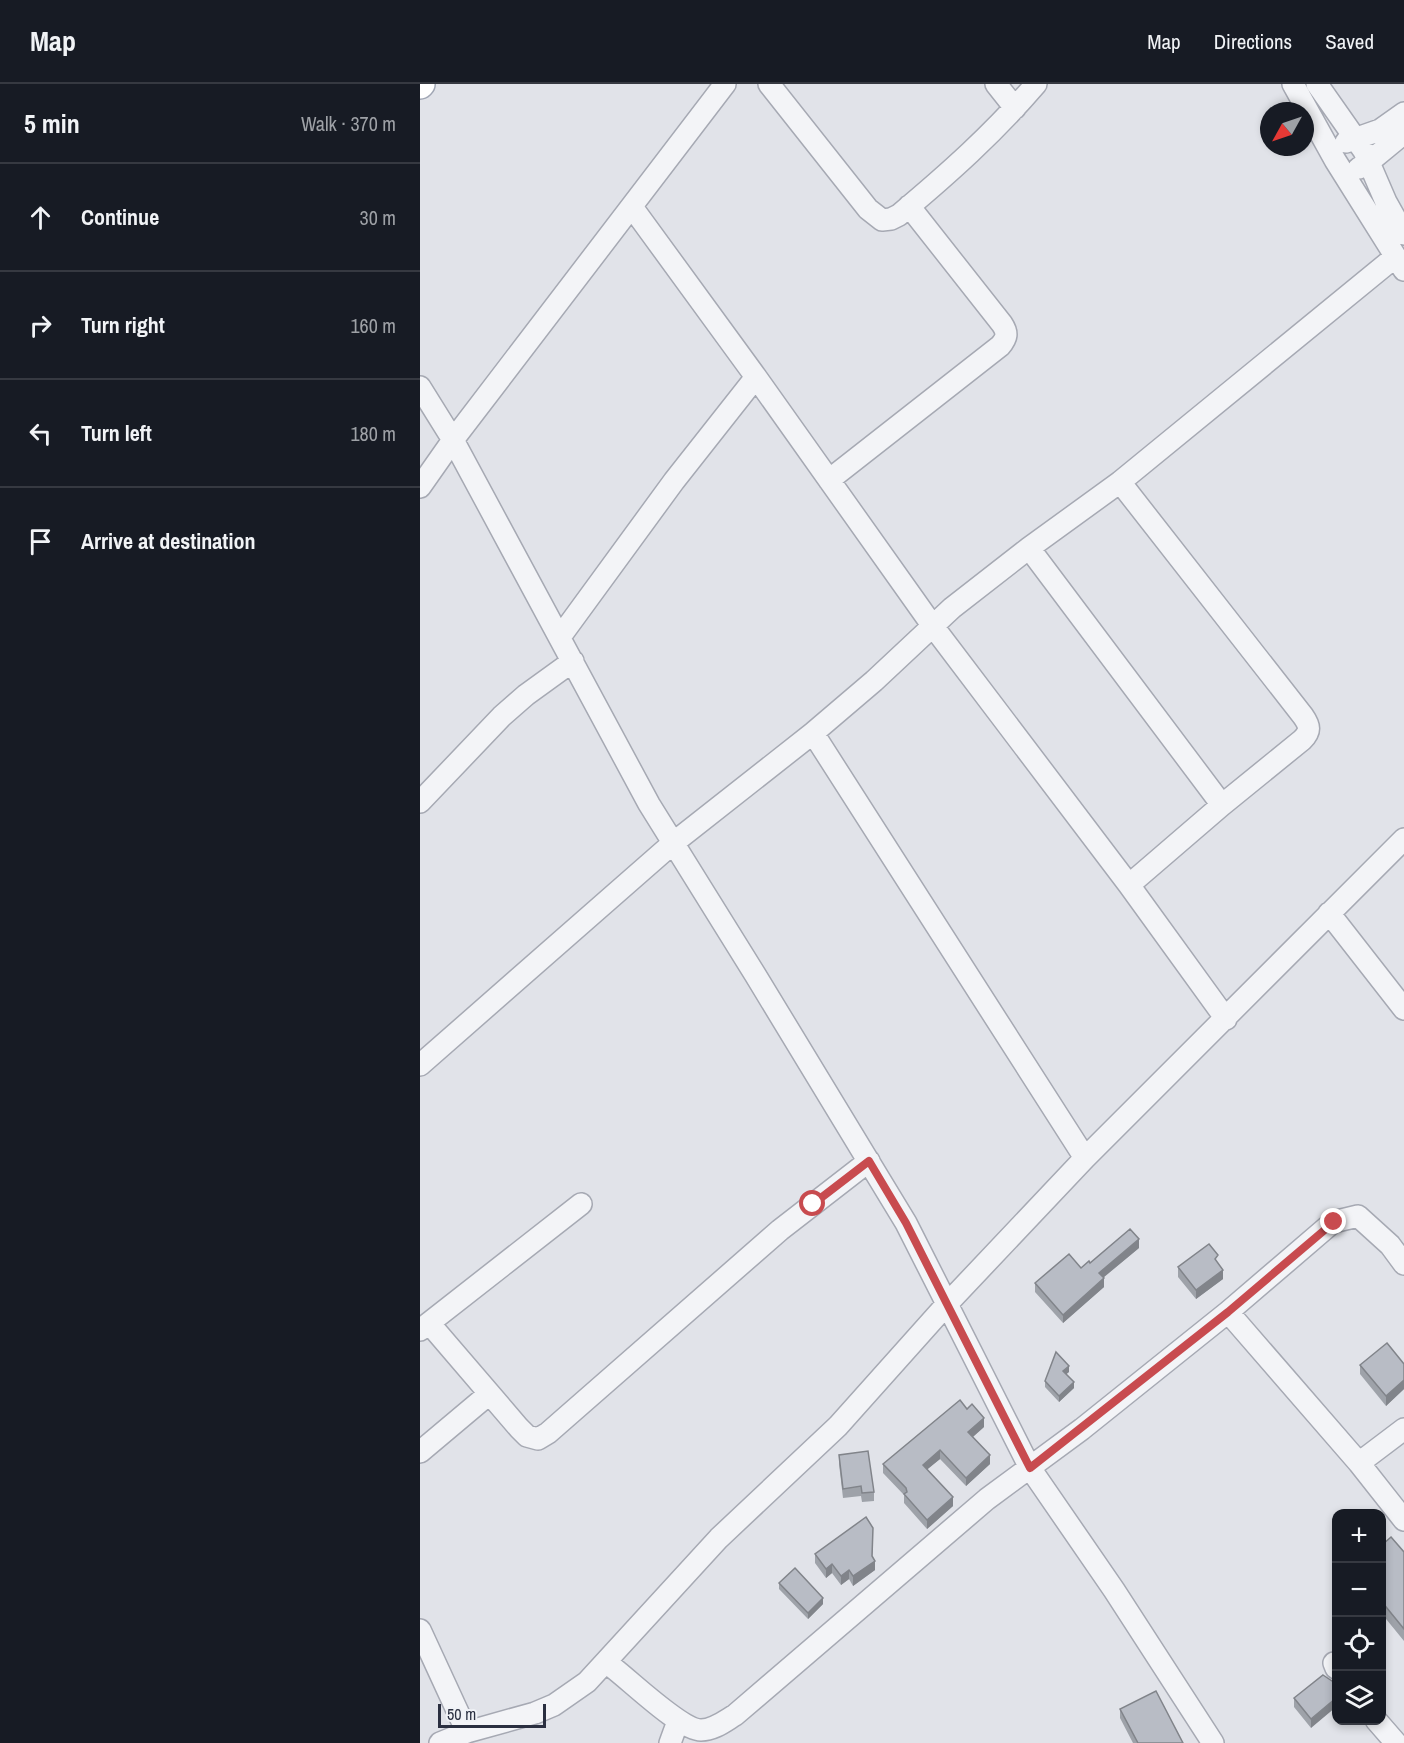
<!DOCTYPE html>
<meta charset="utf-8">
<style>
body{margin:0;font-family:"Archivo Narrow",sans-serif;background:#242831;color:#f1f3f6}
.controls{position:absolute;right:18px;bottom:18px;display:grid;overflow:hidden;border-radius:12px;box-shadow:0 3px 9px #0003}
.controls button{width:54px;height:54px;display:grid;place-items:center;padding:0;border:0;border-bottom:2px solid #363941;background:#171b24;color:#f1f3f6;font:30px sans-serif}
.compass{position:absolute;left:840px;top:18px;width:54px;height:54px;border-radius:50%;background:#171b24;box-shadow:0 3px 9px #0003;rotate:230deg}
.scale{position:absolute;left:18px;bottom:15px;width:108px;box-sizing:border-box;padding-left:6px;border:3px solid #2a2f40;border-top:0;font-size:16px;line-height:21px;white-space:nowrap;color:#2a2f40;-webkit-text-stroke:4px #f0f2f6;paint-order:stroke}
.stop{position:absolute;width:18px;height:18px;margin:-14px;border:4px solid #c84b4f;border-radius:50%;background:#fff}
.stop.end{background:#c84b4f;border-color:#fff;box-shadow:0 2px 6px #0008}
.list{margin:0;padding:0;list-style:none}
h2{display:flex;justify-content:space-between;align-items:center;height:78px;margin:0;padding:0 24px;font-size:26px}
h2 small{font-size:20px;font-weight:400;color:#9ea1a6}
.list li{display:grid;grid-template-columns:39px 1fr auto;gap:18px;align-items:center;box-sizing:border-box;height:108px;padding:0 24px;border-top:2px solid #363941}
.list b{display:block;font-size:22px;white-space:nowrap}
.list em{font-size:20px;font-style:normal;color:#9ea1a6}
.icon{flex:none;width:33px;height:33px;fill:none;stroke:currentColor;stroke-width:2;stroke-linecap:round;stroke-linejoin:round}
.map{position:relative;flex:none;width:984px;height:1659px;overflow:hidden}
header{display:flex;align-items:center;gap:36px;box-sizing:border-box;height:84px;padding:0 30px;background:#171b24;border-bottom:2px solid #363941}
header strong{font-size:28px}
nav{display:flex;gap:33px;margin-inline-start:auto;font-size:21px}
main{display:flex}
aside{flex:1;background:#171b24}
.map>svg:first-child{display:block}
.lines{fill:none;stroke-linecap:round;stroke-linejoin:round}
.minor-casing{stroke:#a6a9b3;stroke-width:24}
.major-casing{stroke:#a0a6b4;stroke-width:30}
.minor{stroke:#f3f4f7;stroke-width:21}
.major{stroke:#fff;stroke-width:27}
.wall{fill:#9ea2a9}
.shaded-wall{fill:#81848a}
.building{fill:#b8bcc5;stroke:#81848a;stroke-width:1.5}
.route{stroke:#c84b4f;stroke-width:8}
</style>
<header>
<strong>Map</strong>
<nav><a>Map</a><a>Directions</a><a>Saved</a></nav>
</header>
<main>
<aside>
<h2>5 min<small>Walk · 370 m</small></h2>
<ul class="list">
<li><svg class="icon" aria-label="ahead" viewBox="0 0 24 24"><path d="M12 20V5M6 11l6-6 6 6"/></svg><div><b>Continue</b></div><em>30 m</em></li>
<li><svg class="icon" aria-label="right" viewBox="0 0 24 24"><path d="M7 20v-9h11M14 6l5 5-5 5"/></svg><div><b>Turn right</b></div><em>160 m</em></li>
<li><svg class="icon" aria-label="left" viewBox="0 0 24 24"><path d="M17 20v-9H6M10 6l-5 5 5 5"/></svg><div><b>Turn left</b></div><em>180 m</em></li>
<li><svg class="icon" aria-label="arrive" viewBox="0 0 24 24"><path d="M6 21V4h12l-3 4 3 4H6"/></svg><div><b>Arrive at destination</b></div></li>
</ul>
</aside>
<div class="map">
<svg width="984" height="1659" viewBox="0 0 984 1659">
<rect width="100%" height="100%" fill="#e1e3e9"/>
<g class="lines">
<defs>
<path id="minor" d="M 349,0 L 448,125 L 462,136 L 471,135 L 479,131 C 528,90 574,49 616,0
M 576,0 L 595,24
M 873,0 L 915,76 L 984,186
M 897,0 L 944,67 L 966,118 L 984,150
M 926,58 L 960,46 L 984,29
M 939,84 L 949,78 L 984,49
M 212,123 L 336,293 L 512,541 L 709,801 L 806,935
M 0,303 L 33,356 L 229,720 L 336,892 L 486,1139 L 610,1384 L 694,1506 L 793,1659
M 409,396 L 580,262 C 587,254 588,249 582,240 L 489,122
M 700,398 L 883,632 C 890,642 891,647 882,656 L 802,721 L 709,801
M 0,403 L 33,356 L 305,0
M 609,464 L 802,721
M 140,553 L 254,397 L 336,293
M 393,649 L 665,1074
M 0,718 L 82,632 L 106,611 L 153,577
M 909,829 L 984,925
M 0,981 L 252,760 L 393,649 L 454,597 L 532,524 L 609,464 L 700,398 L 975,173
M 808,1228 L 913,1138 L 938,1132 L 970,1161 L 984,1180
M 9,1239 L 99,1344 L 107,1352 L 118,1355 L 128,1349 L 360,1146 L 449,1077
M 0,1246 L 161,1120
M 0,1368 L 69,1310
M 939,1379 L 984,1436
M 0,1546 L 47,1648
M 187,1579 C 208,1594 260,1646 281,1646 C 294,1646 305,1637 315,1631 L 567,1415 L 662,1345 L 808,1228 L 939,1379 L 984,1345
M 914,1579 L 916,1584
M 956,1636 L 976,1659
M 20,1659 L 47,1648 L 115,1629 L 134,1621 L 167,1598 L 299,1454 L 418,1342 L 527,1220 L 665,1074 L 984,755
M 250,1659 L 258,1637"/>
<path id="major" d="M 0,1 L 1,0"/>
</defs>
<use href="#minor" class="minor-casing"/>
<use href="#major" class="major-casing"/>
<use href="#minor" class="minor"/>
<use href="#major" class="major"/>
</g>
<path class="wall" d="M 719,1164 L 683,1194 L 684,1203 L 643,1239 L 615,1208 L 615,1199 Z
M 798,1179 L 803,1195 L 776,1215 L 758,1193 L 758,1183 Z
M 984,1280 L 984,1305 L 966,1322 L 940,1290 L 940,1281 Z
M 649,1288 L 646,1290 L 654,1304 L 639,1318 L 625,1303 L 625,1297 Z
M 564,1343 L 553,1353 L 570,1380 L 546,1402 L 520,1375 L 507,1385 L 533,1422 L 507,1445 L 484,1419 L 484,1411 L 463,1389 L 463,1380 Z
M 419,1371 L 454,1408 L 454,1417 L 442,1418 L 441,1412 L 423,1414 L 419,1380 Z
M 453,1453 L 452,1473 L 455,1486 L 433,1502 L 429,1495 L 421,1501 L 412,1489 L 406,1494 L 395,1479 L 395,1470 Z
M 962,1461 L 984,1468 L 984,1557 L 962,1530 Z
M 359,1499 L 403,1520 L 388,1535 L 359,1505 Z
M 903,1591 L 891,1644 L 874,1623 L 874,1614 Z
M 700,1625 L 763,1659 L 713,1659 L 700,1634 Z"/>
<path class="shaded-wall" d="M 719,1155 L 719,1164 L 679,1197 L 679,1189 Z
M 803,1186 L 803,1195 L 776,1215 L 776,1206 Z
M 684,1194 L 684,1203 L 643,1239 L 643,1231 Z
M 649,1282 L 649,1288 L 643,1293 L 643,1287 Z
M 984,1296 L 984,1305 L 966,1322 L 966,1312 Z
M 654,1298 L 654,1304 L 639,1318 L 639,1312 Z
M 564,1334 L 564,1343 L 548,1357 L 548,1348 Z
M 520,1366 L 520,1375 L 503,1389 L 503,1381 Z
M 570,1371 L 570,1380 L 546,1402 L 546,1394 Z
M 533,1413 L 533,1422 L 507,1445 L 507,1436 Z
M 453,1444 L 452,1479 L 455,1477 L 455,1486 L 433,1502 L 433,1492 Z
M 412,1480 L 412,1489 L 406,1494 L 406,1485 Z
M 429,1486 L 429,1495 L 421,1501 L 421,1492 Z
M 403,1514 L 403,1520 L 388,1535 L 388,1529 Z
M 916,1614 L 916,1623 L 891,1644 L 891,1635 Z"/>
<path class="building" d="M 710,1145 L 719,1155 L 679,1189 L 684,1194 L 643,1231 L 615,1199 L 649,1170 L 661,1184 L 669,1177 L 670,1179 Z
M 789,1160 L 798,1171 L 795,1175 L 803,1186 L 776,1206 L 758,1183 Z
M 967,1259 L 984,1280 L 984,1296 L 966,1312 L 940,1281 Z
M 636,1268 L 649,1282 L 643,1287 L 654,1298 L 639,1312 L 625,1297 Z
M 540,1316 L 547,1325 L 552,1320 L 564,1334 L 548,1348 L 570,1371 L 546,1394 L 520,1366 L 503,1381 L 533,1413 L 507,1436 L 484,1410 L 487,1408 L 486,1404 L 463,1380 Z
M 448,1367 L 454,1408 L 442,1409 L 441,1402 L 423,1405 L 419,1371 Z
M 446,1433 L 453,1444 L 452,1472 L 455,1477 L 433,1492 L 429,1486 L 421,1492 L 412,1480 L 406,1485 L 395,1470 Z
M 971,1453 L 984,1468 L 984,1545 L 962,1518 L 962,1506 L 964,1505 L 962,1502 L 962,1461 Z
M 375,1484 L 403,1514 L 388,1529 L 359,1499 Z
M 903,1591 L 915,1599 L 913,1601 L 916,1605 L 916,1614 L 891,1635 L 874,1614 Z
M 736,1607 L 763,1659 L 718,1659 L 700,1625 Z"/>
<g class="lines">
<path class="route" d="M 393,1120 L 449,1077 L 486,1139 L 610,1384 L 808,1228 L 914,1138"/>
</g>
</svg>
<div class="controls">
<button>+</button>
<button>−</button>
<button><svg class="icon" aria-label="locate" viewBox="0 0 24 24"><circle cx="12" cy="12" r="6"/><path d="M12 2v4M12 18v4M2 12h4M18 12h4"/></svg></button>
<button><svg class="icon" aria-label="layers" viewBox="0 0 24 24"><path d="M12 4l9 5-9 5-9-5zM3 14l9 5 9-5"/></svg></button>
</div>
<svg class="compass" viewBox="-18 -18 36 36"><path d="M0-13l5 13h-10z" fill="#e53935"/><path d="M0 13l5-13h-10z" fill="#9ea1a6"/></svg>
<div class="scale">50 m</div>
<div class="stop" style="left:393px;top:1120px"></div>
<div class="stop end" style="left:914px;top:1138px"></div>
</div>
</main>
